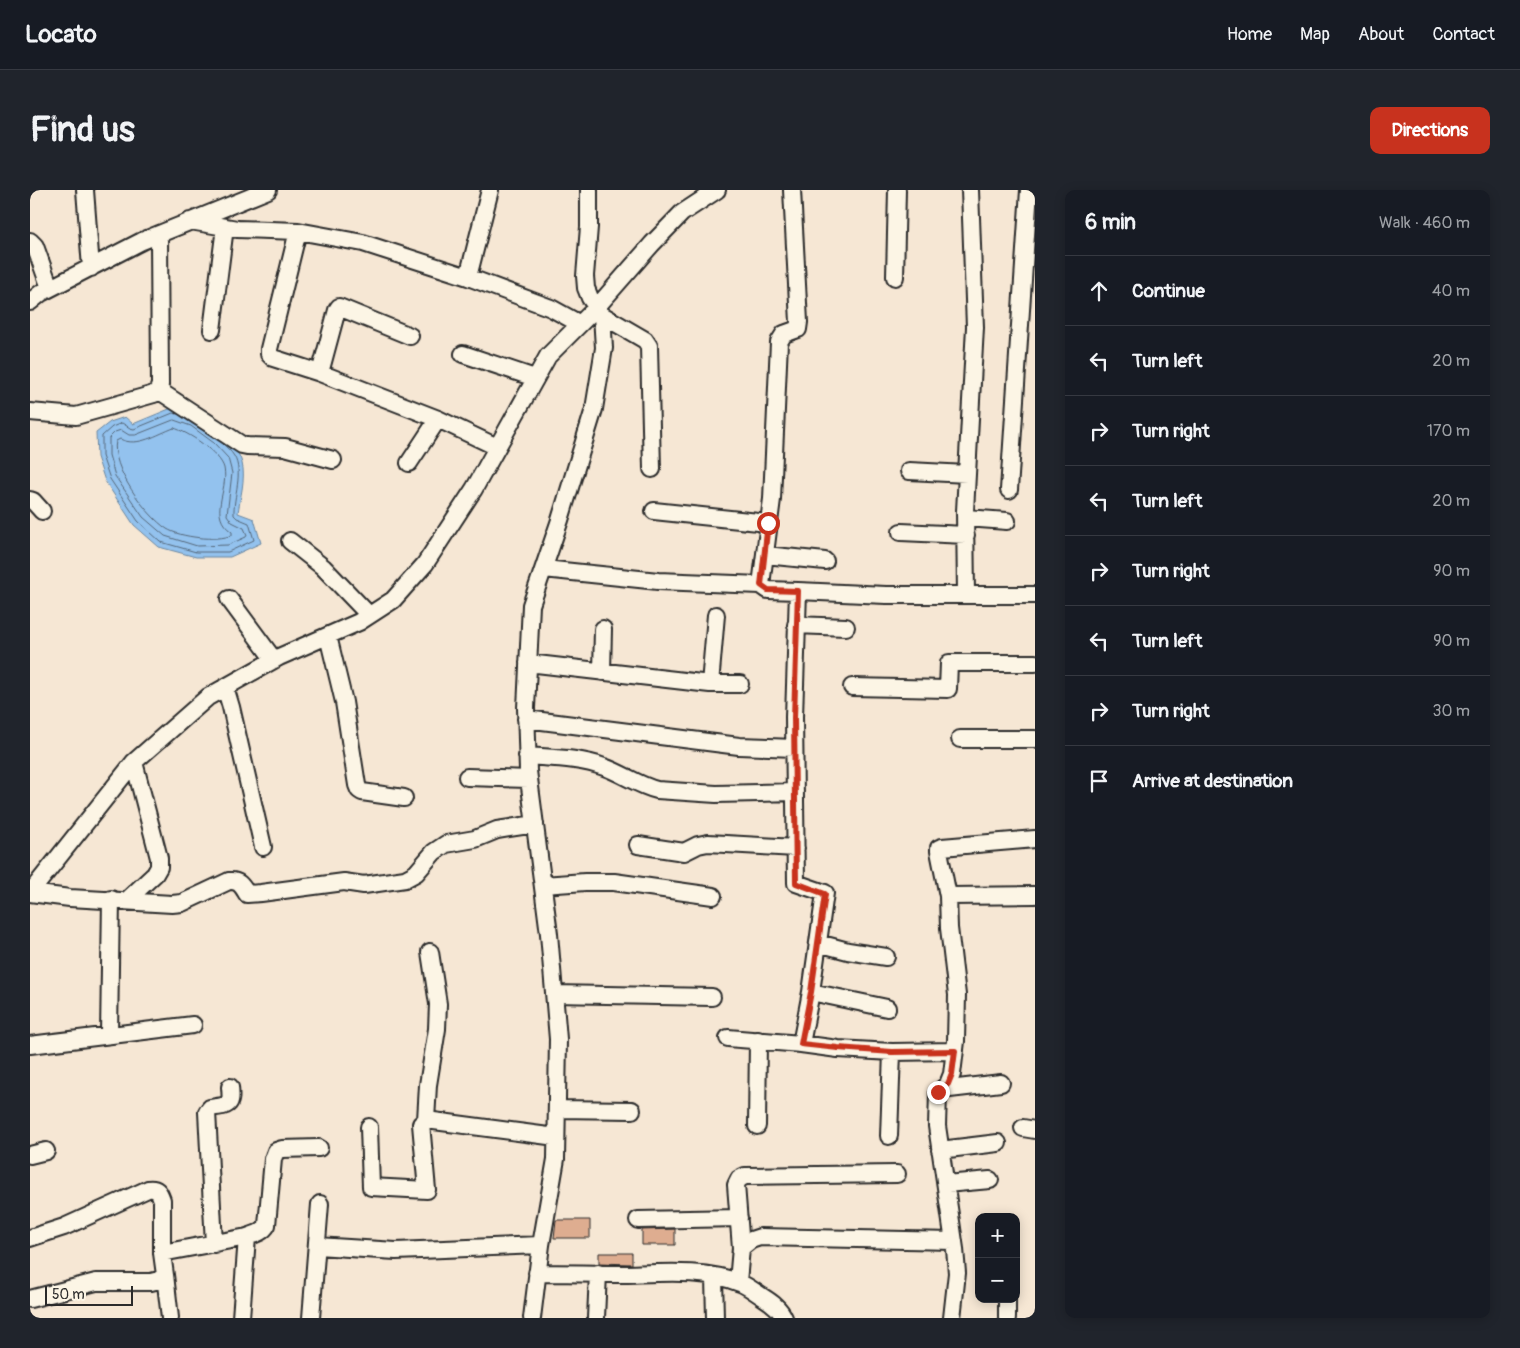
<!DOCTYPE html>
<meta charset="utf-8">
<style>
body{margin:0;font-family:Pangolin,sans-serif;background:#20242c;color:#f1f3f6}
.controls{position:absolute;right:15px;bottom:15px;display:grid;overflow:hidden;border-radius:10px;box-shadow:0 2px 12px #0003}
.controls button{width:45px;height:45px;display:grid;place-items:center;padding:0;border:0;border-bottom:1px solid #363941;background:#171b24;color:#f1f3f6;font:25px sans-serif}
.scale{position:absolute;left:15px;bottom:12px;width:88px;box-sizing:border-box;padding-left:5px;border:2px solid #2b2b2b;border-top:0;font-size:14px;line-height:18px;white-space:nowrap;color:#2b2b2b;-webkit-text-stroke:4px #fcf5e5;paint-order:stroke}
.stop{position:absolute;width:15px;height:15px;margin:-11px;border:4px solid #c8321e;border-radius:50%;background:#fff}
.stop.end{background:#c8321e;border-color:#fff;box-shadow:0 1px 5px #0008}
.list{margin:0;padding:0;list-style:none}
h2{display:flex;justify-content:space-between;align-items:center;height:65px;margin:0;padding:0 20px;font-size:21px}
h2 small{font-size:16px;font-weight:400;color:#9ea1a6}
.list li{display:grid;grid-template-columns:32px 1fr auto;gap:15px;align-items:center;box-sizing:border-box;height:70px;padding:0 20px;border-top:1px solid #363941}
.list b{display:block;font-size:19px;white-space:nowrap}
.list em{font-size:16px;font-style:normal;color:#9ea1a6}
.icon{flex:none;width:28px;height:28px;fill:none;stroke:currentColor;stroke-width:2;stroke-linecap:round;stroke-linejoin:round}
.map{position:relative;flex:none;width:1005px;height:1128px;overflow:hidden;border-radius:10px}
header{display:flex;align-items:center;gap:30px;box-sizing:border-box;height:70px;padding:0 25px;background:#171b24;border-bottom:1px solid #363941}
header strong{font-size:24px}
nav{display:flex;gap:28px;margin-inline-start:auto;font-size:18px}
.intro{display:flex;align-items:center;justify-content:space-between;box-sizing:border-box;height:120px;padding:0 30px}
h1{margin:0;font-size:35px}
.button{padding:12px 22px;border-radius:10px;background:#c8321e;color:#fff;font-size:18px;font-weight:700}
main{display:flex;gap:30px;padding:0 30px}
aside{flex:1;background:#171b24;border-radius:10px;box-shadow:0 2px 12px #0003}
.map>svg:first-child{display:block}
.water{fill:#93c2ee;stroke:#6986a0}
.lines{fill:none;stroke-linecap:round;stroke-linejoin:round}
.shore{stroke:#556779;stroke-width:1}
.building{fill:#dead90;stroke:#2b2b2b}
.minor-casing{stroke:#2b2b2b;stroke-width:20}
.minor{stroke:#fcf5e5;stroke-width:16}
.route{stroke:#c8321e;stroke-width:6}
</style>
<header>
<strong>Locato</strong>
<nav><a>Home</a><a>Map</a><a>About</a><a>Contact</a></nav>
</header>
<div class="intro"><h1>Find us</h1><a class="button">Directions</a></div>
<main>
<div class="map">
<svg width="1005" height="1128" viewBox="0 0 1005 1128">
<rect width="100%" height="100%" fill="#f6e7d4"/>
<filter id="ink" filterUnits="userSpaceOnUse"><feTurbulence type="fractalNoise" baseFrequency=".02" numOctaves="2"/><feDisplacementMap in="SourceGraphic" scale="10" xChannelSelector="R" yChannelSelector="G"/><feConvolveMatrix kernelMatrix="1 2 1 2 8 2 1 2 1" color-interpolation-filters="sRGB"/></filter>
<g filter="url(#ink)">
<path class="water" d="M 144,217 C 167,230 205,246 212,273 C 216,288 210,308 208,323 L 224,329 L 231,353 L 200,367 L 166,367 L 129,357 L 104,335 L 75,291 L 67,267 L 66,243 L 80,232 L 95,227 L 103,234 Z"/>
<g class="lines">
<path class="shore" d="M 147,224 L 143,223 L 104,239 L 100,238 L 92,233 L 82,237 L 72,246 L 72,266 L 80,289 L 108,331 L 131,352 L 166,362 L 198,362 L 224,350 L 219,333 L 207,328 L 204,325 C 203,306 214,283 204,266 C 201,261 197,258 193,254
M 144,230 L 161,236 L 184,253 L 198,268 L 202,283 L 197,325 L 202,332 L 214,338 L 217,345 L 216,347 L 198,355 L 167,356 L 135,346 L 113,327 L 85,286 L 79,265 L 79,248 L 85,242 L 91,240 L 99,245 L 105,245 Z
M 144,238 C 158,242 190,263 194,278 C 199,301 177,325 202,342 L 202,345 C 187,352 150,347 137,339 C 116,325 80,277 86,251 L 90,249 C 108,258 127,244 144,238 Z"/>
</g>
<path class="building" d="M 526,1030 L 560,1030 L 560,1048 L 524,1048 Z
M 645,1039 L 645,1055 L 612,1055 L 612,1040 Z
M 569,1063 L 602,1063 L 602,1074 L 569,1073 Z"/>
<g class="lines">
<defs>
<path id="minor" d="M 55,0 L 61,78
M 762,0 L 769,132 L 768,139 L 754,144 L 749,152 L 742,309 L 731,395 L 738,400 L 768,401 L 764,527 L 766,693 L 795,703 L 781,802 L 771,854 L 808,859 L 862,862 L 925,861
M 160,31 L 207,39 L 268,41 L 333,53 L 438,87 L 521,118 L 550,134
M 268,41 L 239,159 L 239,164 L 243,168 L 290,183
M 0,51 L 5,56 L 20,98
M 438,87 L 460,0
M 865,87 L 867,0
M 0,112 L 11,103 L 112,51 L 238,0
M 572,125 L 615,150 L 619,156 L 622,279
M 182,140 L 195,37
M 380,146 L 309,117 L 307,120 L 290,183 L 408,229 L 467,257
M 433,164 L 505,188
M 128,200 L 212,255 L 217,256 L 255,257 L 303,270
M 0,222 L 46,226 L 124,204 L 128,200 L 130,195 L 129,44
M 379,273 L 408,229
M 879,281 L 937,284
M 979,300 L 999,0
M 0,310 L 3,311 L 12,321
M 624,321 L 738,333
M 936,328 L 977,331
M 871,342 L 936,345
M 260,351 L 293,377 L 339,425
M 735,365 L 795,371
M 514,379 L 628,391 L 731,395
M 768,401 L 856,405 L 1005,405
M 936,405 L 935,321 L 945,137 L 940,0
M 199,409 L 244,470
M 766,435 L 816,437
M 298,446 L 314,512 L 327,595 L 329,600 L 332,602 L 374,608
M 498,473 L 680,494 L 710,494
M 572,482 L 573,439
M 680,494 L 686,425
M 195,497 L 201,517 L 233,657
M 822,497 L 918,499 L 919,473 L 1005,473
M 496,529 L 709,556 L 764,558
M 930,549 L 1005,549
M 497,566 C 523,568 550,568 574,577 C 592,583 609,596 627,600 L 686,604 L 765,602
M 437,587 L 499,589
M 608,655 L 654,662 L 668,655 L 678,653 L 766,658
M 513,695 L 555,692 L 584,692 L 683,706
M 0,703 L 104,572 L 178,507 L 249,467 L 329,432 L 363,410 L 395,374 L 444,299 L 518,166 L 566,118 L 622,54 L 652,23 L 687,0
M 0,703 L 40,708 L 142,714 L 152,713 L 199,691 C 209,690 212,696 217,704 L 231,703 L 314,692 L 334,695 L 375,689 L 386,683 L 404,662 L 416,654 L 445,649 L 467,640 L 505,634
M 918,706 L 909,661 L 909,658 L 912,657 L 1005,649
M 97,710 L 125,684 L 129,677 L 129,668 L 104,572
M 788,753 L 818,761 L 856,767
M 400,762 L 408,814 L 407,839 L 398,895 L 396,930 L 526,947
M 781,802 L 857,818
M 524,804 L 682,807
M 79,845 L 81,709
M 698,848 L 771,854
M 0,855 L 163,835
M 911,900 L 971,893
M 527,919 L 602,920
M 727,936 L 728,850
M 339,937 L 341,997 L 397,1000 L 391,934 L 396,930
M 993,938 L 1005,940
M 859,946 L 862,862
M 910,960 L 968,953
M 0,965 L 16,961
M 916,994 L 960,990
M 608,1030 L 709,1028
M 0,1048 L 34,1037 L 118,999 C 127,998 129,1001 132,1010 L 132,1063 L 217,1047 C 226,1044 233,1042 237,1035 L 243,969 L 246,961 L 252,959 L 289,958
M 184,1054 L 177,922 L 180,918 C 199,915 202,917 200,897
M 287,1056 L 366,1061 L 511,1055
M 711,1058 L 706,995 L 709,989 L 715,986 L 867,984
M 507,1083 C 536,1083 566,1084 595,1084 C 631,1083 676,1079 710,1093 C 718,1096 725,1102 733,1107 C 741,1112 750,1118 754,1128
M 135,1085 L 140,1128
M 684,1087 L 685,1128
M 708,1092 L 711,1058 L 721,1050 L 730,1047 L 924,1051
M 0,1109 L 66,1092 L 121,1092 L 129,1090 L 135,1085 L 132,1063
M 977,1110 L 977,1128
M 211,1128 L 217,1047
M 281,1128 L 290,1014
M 502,1128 L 511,1055 L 526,969 L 528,849 L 519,744 L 498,581 L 496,518 L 501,415 L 530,330 L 564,219 L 574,158 L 572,125 L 560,108 L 556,98 L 555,86 L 559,37 L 559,0
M 566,1128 L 568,1083
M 922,1128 L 927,1083 L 925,1059 L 907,936 L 908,903 L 918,894 L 922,884 L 926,851 L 927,805 L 919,738 L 918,706 L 1005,705"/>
</defs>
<use href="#minor" class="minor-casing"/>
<use href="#minor" class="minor"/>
</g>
</g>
<g class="lines" filter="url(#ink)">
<path class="route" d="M 738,333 L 731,395 L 738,400 L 768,401 L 764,528 L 766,693 L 795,704 L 781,802 L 771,854 L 808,858 L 862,862 L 925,861 L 922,884 L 918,894 L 908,902"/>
</g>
</svg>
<div class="controls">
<button>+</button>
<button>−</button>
</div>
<div class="scale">50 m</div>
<div class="stop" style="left:738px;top:333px"></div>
<div class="stop end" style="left:908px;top:902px"></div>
</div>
<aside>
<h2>6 min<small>Walk · 460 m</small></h2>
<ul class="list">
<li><svg class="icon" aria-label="ahead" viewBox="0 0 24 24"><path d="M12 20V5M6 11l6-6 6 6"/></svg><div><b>Continue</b></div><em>40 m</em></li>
<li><svg class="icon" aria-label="left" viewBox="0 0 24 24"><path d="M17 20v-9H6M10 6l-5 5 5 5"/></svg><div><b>Turn left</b></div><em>20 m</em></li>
<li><svg class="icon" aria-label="right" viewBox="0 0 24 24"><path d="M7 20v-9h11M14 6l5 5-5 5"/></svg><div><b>Turn right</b></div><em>170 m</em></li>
<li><svg class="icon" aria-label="left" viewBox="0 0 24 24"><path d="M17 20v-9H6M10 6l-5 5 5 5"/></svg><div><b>Turn left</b></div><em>20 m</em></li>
<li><svg class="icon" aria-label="right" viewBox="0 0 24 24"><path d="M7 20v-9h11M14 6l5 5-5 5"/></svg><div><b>Turn right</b></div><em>90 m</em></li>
<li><svg class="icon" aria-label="left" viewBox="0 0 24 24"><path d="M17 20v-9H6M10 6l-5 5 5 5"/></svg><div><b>Turn left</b></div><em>90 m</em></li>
<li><svg class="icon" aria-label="right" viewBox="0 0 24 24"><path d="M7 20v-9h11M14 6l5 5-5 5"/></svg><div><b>Turn right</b></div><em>30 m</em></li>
<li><svg class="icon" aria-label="arrive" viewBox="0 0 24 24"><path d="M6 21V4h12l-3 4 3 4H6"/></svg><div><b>Arrive at destination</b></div></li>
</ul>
</aside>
</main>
